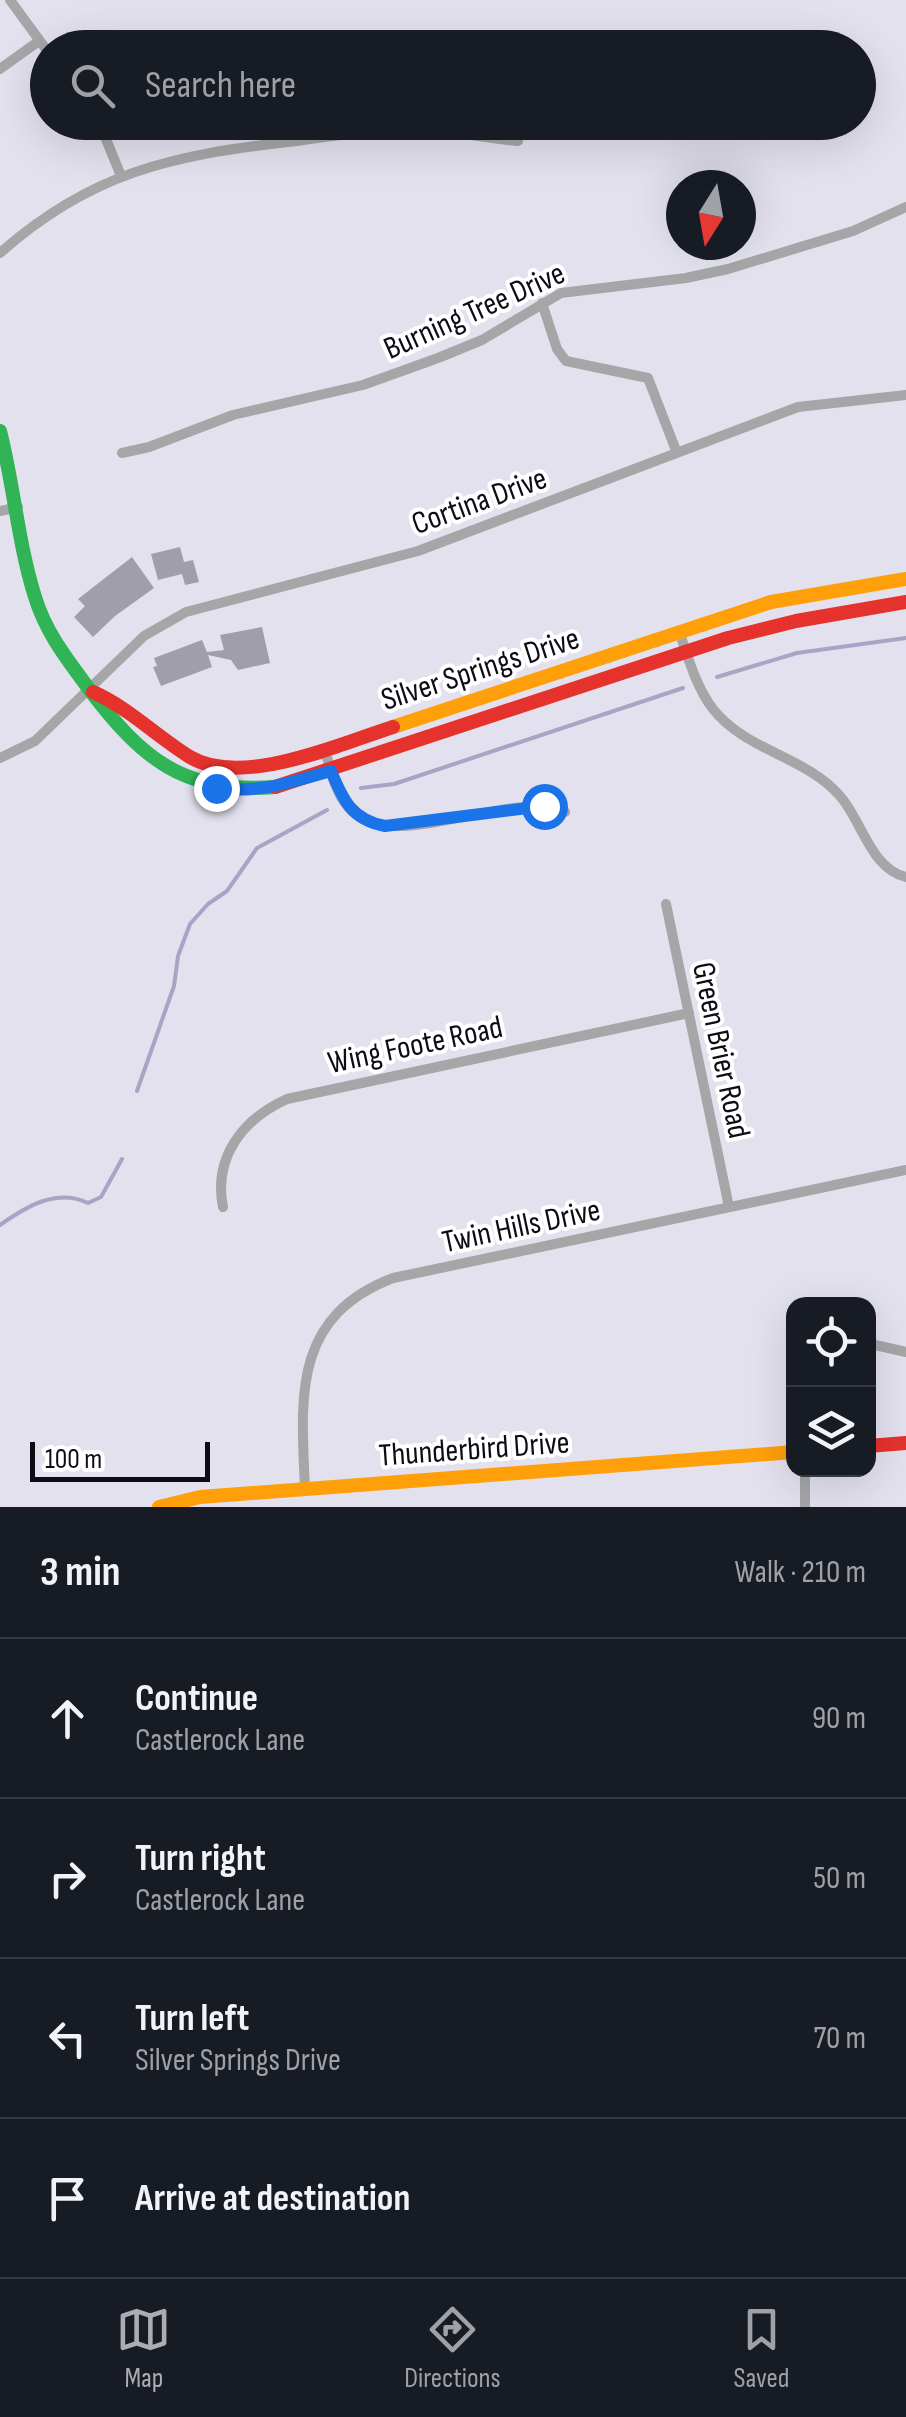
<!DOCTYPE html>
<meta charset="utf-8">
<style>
body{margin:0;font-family:"Sofia Sans Condensed",sans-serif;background:#242831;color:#f1f3f6}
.controls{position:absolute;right:30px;bottom:30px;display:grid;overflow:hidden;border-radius:20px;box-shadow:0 10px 40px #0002}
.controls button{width:90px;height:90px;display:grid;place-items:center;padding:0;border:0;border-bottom:2px solid #363941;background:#171b24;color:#f1f3f6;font:50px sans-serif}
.compass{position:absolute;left:666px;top:170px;width:90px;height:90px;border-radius:50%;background:#171b24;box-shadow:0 10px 40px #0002;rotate:191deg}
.scale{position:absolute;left:30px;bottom:25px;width:180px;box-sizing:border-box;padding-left:10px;border:5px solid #0d0c14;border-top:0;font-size:28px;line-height:35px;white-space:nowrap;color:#0d0c14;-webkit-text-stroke:8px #fff;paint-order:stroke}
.stop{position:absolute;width:30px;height:30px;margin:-22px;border:8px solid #1a73e8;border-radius:50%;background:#fff}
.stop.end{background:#1a73e8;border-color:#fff;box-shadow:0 2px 10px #0008}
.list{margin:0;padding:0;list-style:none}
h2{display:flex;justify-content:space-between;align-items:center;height:130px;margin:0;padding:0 40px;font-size:42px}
h2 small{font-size:32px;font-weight:400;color:#9ea1a6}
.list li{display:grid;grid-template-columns:65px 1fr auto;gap:30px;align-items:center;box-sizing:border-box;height:160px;padding:0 40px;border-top:2px solid #363941}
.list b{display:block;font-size:38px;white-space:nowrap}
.list p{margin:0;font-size:32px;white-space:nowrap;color:#9ea1a6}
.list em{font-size:32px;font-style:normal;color:#9ea1a6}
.icon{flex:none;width:55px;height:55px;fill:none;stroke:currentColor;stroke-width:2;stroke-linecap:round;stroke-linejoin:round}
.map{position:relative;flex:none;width:906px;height:1507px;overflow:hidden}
.search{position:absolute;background:#171b24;box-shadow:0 10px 40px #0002;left:30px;right:30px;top:30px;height:110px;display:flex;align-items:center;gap:25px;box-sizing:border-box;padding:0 35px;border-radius:55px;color:#9ea1a6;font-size:38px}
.sheet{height:770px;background:#171b24}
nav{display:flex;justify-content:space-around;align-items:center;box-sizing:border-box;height:140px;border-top:2px solid #363941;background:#171b24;font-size:28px;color:#9ea1a6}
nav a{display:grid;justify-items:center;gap:5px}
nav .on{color:#acadb2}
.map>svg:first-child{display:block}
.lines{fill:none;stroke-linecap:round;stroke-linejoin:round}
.stream{stroke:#aaa3c5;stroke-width:4}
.building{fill:#a09ea9}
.street{stroke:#a5a6a7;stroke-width:10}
.fast{stroke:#30b455;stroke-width:14}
.slow{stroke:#ff9f0a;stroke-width:14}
.jam{stroke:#e5322d;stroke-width:14}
.route{stroke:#1a73e8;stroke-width:12}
.labels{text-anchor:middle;stroke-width:8;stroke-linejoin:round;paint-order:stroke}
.street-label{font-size:32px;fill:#0d0c14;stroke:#fff}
</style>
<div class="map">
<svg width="906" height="1507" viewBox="0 0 906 1507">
<rect width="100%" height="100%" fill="#e3e1ee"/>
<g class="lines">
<path class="stream" d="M 717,677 L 797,653 L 906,638
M 361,788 L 394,784 L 683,688
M 137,1091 L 174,986 L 178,956 L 190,924 L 208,904 L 227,891 L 257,848 L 327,810
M 0,1225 C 27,1206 57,1188 88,1203 L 101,1197 L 122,1159"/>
</g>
<path class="building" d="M 180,547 L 184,562 L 193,560 L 199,582 L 185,585 L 182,574 L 158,580 L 151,554 Z
M 132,557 L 154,588 L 115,616 L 93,637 L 74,617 L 85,606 L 78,599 Z
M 262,627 L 270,663 L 238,670 L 231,660 L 208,655 L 212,667 L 161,686 L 153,667 L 157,666 L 154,658 L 202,640 L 207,652 L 224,650 L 220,635 Z"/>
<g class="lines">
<path class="street" d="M 10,0 L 48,52
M 0,69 L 39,41
M 99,122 L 121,176
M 0,253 C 90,173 172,155 288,142 C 333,136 380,128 426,130 C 457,132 487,138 518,141
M 542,303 L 557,349 L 566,361 L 648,378 L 677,453
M 122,453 L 149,447 L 233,415 L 363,385 L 438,358 L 482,340 L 561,293 L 686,278 L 728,269 L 853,231 L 906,207
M 0,511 L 18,507
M 679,631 C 688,657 696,687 713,709 C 746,751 805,756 840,796 C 862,821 871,869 906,877
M 325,750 C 330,768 335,792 348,807 C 390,858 506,788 565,812
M 0,758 L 35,741 L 144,636 L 186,612 L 418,551 L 798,407 L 906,395
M 666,904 L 729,1207
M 223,1207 C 213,1157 243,1119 287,1099 L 689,1013
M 875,1345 L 906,1352
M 305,1489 C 301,1397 292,1317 393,1278 L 906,1170
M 805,1507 L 805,1470"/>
<path class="fast" d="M 0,431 C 14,486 18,543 35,597 C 46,633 67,659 89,689 C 142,759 184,794 275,787"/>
<path class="slow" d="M 393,727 L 771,602 L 906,579
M 159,1507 L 200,1497 L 794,1452"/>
<path class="jam" d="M 93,692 C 129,708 156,736 190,757 C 242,788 340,744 393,727
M 275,787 L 728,638 L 796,621 L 906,602
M 868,1446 L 906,1443"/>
</g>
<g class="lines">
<path class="route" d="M 216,788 C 257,794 292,782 331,771 C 343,800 352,820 385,826 L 544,806"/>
</g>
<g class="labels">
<g class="street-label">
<text transform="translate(474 310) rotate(-24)" y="11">Burning Tree Drive</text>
<text transform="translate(479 500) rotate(-20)" y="11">Cortina Drive</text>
<text transform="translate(480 668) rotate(-18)" y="11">Silver Springs Drive</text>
<text transform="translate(415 1044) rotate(-12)" y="11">Wing Foote Road</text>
<text transform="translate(722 1050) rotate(78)" y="11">Green Brier Road</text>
<text transform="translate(521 1225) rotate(-12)" y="11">Twin Hills Drive</text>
<text transform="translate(474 1448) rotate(-4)" y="11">Thunderbird Drive</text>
</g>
</g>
</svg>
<div class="controls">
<button><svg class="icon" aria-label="locate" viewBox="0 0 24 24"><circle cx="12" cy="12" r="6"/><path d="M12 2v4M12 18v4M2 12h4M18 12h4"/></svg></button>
<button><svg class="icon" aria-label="layers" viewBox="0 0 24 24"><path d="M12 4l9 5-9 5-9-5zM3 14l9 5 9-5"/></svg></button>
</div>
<svg class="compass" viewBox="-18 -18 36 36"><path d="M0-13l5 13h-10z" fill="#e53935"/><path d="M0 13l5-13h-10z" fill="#9ea1a6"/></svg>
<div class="scale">100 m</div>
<div class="stop" style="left:544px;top:806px"></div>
<div class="stop end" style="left:216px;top:788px"></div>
<div class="search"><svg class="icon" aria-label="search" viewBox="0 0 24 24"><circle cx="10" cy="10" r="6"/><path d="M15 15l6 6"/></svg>Search here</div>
</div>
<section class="sheet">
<h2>3 min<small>Walk · 210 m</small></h2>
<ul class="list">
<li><svg class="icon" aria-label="ahead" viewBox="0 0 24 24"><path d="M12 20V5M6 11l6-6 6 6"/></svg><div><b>Continue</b><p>Castlerock Lane</p></div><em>90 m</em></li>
<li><svg class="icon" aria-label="right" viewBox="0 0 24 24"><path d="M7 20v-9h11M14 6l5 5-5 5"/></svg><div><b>Turn right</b><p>Castlerock Lane</p></div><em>50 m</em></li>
<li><svg class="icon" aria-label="left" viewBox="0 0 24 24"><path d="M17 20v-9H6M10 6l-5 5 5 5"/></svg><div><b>Turn left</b><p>Silver Springs Drive</p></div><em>70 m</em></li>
<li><svg class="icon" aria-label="arrive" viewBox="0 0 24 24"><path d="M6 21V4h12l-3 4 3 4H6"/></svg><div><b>Arrive at destination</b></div></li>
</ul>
</section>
<nav>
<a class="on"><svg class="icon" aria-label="map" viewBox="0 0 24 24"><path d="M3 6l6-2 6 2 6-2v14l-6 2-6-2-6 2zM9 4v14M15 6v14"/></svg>Map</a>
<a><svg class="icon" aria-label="directions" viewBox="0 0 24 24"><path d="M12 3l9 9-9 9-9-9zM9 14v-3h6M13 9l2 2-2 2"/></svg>Directions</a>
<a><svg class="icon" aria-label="saved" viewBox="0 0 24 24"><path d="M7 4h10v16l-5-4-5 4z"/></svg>Saved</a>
</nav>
